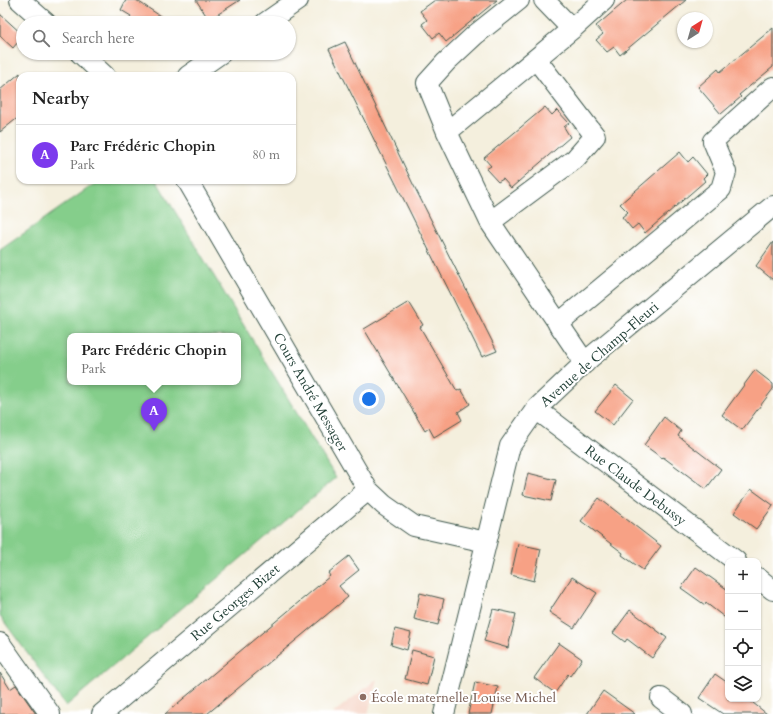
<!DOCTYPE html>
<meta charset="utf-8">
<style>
body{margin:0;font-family:Cardo,serif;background:#f6f6f6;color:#222}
.controls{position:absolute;right:12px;bottom:12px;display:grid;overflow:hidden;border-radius:8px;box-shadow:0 1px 3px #0004}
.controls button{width:36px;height:36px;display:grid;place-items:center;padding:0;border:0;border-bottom:1px solid #e0e0e0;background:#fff;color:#222;font:20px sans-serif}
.compass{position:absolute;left:677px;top:12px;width:36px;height:36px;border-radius:50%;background:#fff;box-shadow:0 1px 3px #0004;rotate:37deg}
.you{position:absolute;left:369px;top:399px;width:14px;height:14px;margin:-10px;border:3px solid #fff;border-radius:50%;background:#1a73e8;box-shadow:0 0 0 6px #1a73e833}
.badge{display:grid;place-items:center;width:26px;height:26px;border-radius:50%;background:#7c3aed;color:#fff;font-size:13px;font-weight:700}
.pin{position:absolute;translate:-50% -33px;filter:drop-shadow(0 1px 2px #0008)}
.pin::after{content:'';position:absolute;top:21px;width:14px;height:12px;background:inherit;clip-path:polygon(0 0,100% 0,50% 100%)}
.popup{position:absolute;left:67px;top:333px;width:174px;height:52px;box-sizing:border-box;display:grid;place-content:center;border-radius:8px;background:#fff;filter:drop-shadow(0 1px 3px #0005);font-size:13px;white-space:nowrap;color:#767676}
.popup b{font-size:15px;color:#222}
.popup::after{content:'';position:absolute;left:50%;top:100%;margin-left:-8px;border:8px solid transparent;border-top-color:#fff}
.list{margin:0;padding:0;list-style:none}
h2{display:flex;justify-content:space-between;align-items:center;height:52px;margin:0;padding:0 16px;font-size:17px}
h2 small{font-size:13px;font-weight:400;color:#767676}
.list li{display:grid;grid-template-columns:26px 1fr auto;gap:12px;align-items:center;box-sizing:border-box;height:60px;padding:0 16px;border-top:1px solid #e0e0e0}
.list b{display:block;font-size:15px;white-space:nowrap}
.list p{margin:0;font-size:13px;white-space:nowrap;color:#767676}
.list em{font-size:13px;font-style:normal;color:#767676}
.icon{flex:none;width:22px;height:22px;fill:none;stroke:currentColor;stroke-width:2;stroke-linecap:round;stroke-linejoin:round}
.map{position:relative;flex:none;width:773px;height:714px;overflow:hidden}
.search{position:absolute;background:#fff;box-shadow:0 1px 3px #0004;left:16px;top:16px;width:280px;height:44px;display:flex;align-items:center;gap:10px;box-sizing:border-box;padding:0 14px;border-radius:22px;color:#767676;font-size:15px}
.panel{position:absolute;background:#fff;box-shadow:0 1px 3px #0004;left:16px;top:72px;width:280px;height:112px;border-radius:12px}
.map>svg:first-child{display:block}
.built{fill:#f5d2c2}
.green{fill:#85ce8b;stroke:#528660;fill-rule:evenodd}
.building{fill:#f7a185}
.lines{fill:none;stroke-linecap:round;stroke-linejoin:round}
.minor-casing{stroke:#3f584d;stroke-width:22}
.minor{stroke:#fff;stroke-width:20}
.education-dot{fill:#8d6e63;stroke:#fff;stroke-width:1.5}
.labels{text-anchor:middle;stroke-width:4;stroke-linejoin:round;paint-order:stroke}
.street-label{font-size:14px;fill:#1f3d34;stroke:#fff}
.education-label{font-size:14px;fill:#785e54;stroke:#fff;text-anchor:start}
</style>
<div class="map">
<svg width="773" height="714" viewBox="0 0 773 714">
<rect width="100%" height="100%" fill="#fff"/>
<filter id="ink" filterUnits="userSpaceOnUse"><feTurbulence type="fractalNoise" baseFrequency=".025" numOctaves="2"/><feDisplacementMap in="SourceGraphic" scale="8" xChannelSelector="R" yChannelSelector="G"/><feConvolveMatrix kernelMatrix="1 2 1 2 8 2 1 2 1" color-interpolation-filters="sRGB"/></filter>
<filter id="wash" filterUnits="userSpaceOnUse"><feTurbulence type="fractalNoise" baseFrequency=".012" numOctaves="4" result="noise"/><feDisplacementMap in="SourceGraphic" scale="16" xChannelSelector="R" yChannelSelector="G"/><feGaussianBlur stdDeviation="0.9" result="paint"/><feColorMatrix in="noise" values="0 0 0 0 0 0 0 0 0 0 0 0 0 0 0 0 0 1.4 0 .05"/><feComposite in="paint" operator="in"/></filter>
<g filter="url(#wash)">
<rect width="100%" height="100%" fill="#f4efdd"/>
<path class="built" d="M 377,679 L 368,714 L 332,714 Z"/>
<path class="green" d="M 100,180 L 156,180 L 336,478 L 66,706 L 0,616 L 0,250 ZM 70,336 L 238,336 L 238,382 L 70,382 Z"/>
<g id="blocks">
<path class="building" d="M 126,0 L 136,0 L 171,23 L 126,23 L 131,16 L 121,10 Z
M 196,0 L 240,0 L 209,20 Z
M 435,0 L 497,0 L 446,42 L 439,33 L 433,38 L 422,24 L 427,20 L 420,11 Z
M 627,0 L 686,0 L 620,55 L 614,47 L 607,52 L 596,40 L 603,34 L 596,26 Z
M 0,14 L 23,35 L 23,36 L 13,48 L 0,36 Z
M 773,28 L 773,67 L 739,95 L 741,97 L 721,114 L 698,87 L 718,69 L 720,72 Z
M 345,42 L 412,182 L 497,351 L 482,357 L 329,49 Z
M 20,73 L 20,116 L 0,132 L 0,90 Z
M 545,107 L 552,115 L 557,110 L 569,123 L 564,127 L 570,137 L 511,188 L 503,179 L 498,182 L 486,169 L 491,166 L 484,158 Z
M 680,152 L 688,162 L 693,157 L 707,174 L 703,178 L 705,181 L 645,233 L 638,224 L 632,229 L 622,217 L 628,212 L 620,204 Z
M 773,242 L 773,280 L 756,266 Z
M 409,302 L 423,325 L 420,327 L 457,391 L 461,389 L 470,404 L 458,412 L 462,420 L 434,437 L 429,428 L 425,431 L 364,329 Z
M 755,370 L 773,384 L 773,389 L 742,430 L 722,415 Z
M 616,385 L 633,399 L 613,425 L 595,411 Z
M 664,417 L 681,431 L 678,436 L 721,469 L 706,489 L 663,457 L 662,458 L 644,445 Z
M 528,473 L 556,480 L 551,501 L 523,495 Z
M 751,489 L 773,505 L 773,506 L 756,529 L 734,513 Z
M 599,498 L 661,546 L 643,570 L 622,555 L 623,553 L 581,521 Z
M 518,544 L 541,549 L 534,581 L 511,575 Z
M 349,556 L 359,570 L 339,586 L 348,597 L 207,714 L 165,714 L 330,576 L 328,573 Z
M 696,567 L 728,590 L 728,620 L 706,603 L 705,605 L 681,588 Z
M 572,577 L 597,593 L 574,628 L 549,612 Z
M 420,593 L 444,599 L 438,625 L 414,619 Z
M 493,609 L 516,614 L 508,648 L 484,641 Z
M 630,610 L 667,638 L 652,658 L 627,639 L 625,642 L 613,633 Z
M 395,629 L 411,633 L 407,650 L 391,645 Z
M 559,643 L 582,659 L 570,676 L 568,674 L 555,693 L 534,678 Z
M 412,650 L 434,656 L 427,685 L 405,679 Z
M 0,673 L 10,689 L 16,685 L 36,714 L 0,714 Z
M 715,674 L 728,683 L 728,699 L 748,699 L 767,714 L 723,714 L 699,698 Z
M 475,682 L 498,687 L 492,714 L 468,714 Z
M 603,691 L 635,714 L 587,714 Z"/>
</g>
</g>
<g filter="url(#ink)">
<use href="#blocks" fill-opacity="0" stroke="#3f584d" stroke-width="1"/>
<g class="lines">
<defs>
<path id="minor" d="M 20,0 L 46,23
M 544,0 L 572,29 L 604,0
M 265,23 L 298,0
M 80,53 L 105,76
M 536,59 L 595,136 L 575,159 L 490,222 L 585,363
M 188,76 L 221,53
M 447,132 L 572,29
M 187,180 L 368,490 L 384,505 L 414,526 L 486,542
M 490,222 L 447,132 L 427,83 L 446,62 L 475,35 L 519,0
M 558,324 L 721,189 L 726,172 L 713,141 L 773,87
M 536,409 L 736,561
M 758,578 L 773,590
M 0,643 L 50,714
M 661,698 L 682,714
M 102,714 L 368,490
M 444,714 L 510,446 L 536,409 L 591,357 L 773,206"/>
</defs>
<use href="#minor" class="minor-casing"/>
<use href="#minor" class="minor"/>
</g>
</g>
<circle class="education-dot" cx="363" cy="697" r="4"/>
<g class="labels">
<g class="street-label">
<text transform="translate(599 354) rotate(-41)" y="5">Avenue de Champ-Fleuri</text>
<text transform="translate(311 392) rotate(60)" y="5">Cours André Messager</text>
<text transform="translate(636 485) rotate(37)" y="5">Rue Claude Debussy</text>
<text transform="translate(235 602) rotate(-40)" y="5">Rue Georges Bizet</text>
</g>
<g class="education-label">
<text x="371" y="702">École maternelle Louise Michel</text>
</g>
</g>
</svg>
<div class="controls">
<button>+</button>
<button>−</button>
<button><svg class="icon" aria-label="locate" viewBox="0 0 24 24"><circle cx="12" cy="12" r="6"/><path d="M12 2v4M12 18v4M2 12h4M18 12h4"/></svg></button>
<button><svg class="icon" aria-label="layers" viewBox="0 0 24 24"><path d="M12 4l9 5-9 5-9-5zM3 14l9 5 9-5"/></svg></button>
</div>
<svg class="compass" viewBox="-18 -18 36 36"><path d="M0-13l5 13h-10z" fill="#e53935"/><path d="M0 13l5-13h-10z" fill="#767676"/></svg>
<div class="you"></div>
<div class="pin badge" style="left:154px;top:431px">A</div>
<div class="popup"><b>Parc Frédéric Chopin</b>Park</div>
<div class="search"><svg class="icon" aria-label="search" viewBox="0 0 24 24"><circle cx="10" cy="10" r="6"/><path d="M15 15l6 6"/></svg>Search here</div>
<section class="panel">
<h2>Nearby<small></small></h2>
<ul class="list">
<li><span class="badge">A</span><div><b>Parc Frédéric Chopin</b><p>Park</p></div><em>80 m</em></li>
</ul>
</section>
</div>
